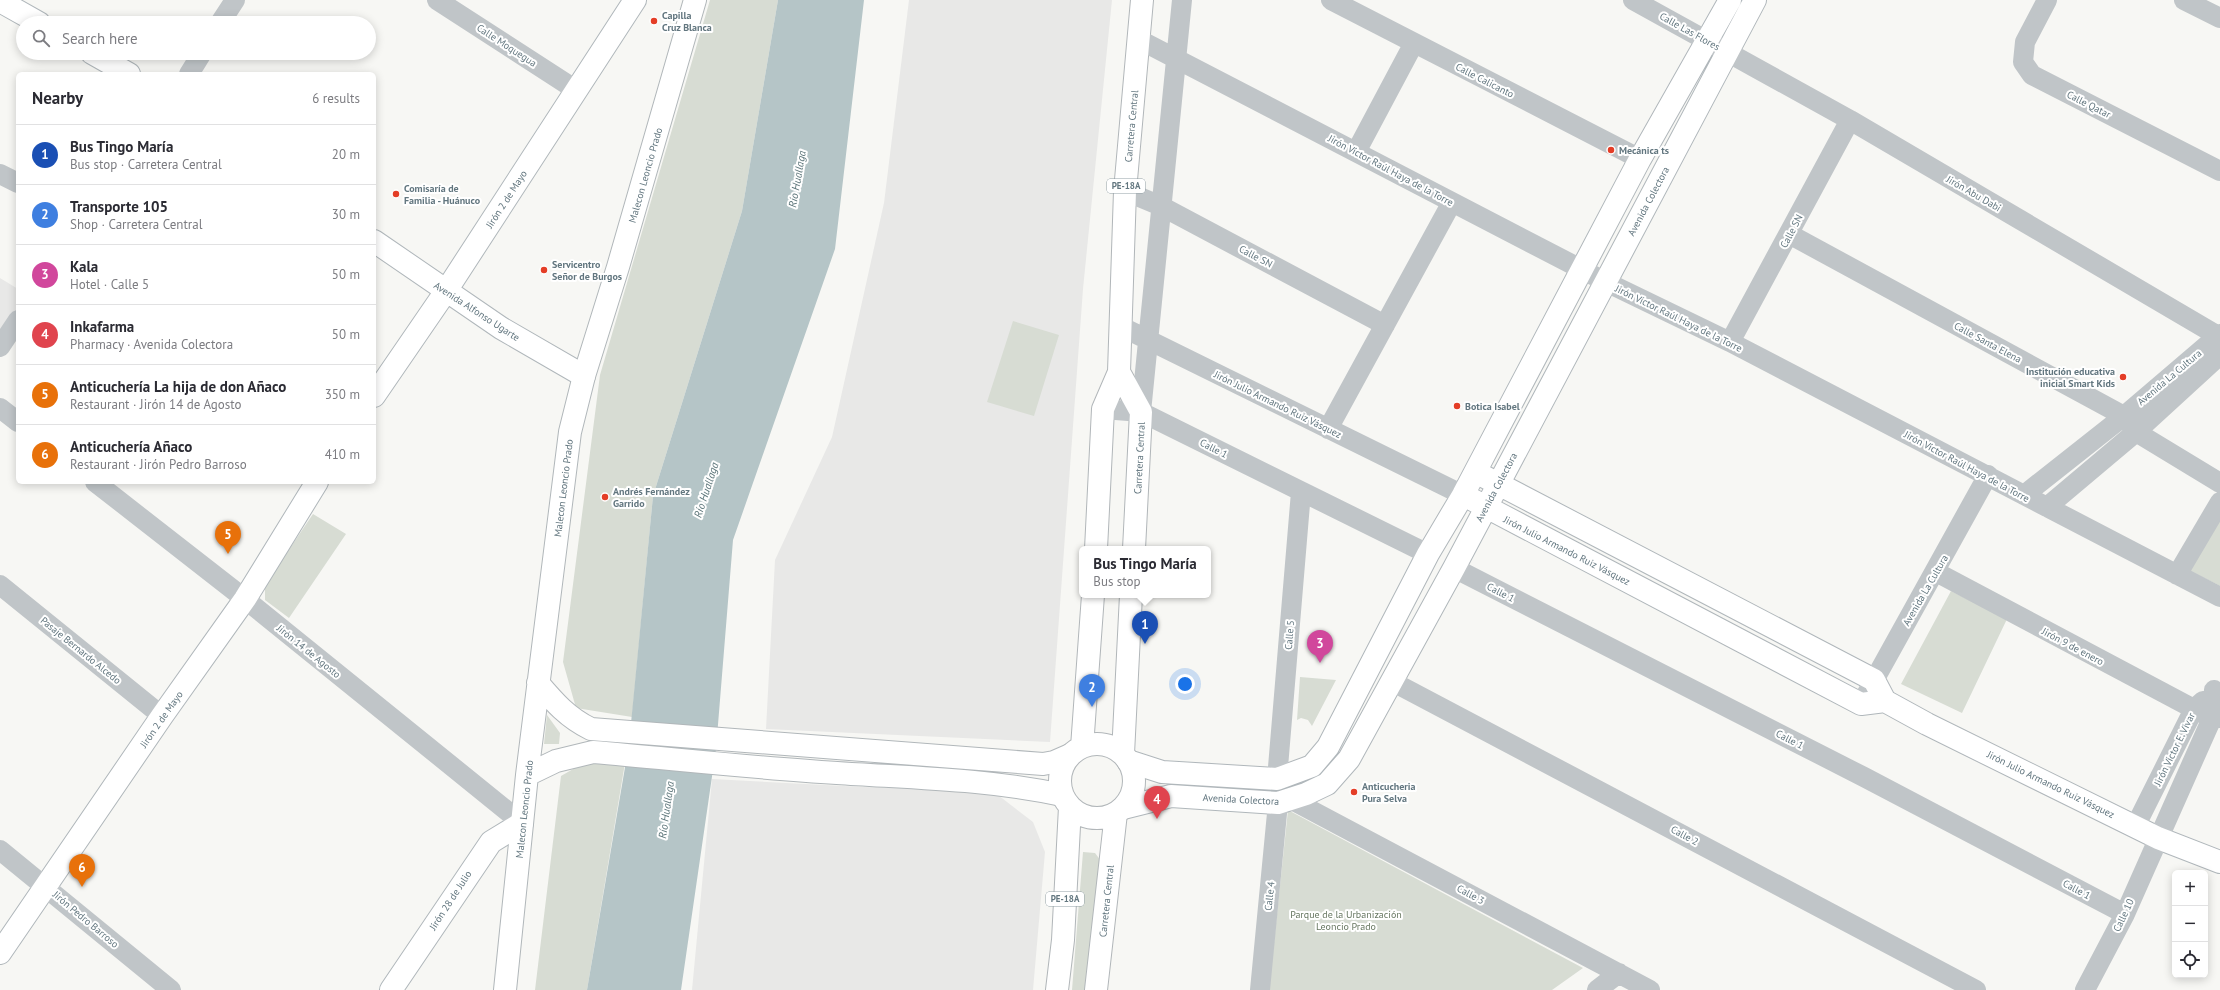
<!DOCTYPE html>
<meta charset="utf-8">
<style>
body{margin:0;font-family:"PT Sans",sans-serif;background:#f7f7f7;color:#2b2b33}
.controls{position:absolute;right:12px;bottom:12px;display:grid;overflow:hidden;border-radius:6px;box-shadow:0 2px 10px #0003}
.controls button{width:36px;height:36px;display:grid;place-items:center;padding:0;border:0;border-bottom:1px solid #e1e1e2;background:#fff;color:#2b2b33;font:20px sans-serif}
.you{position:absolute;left:1185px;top:684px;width:14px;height:14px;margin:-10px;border:3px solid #fff;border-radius:50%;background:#1a73e8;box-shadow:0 0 0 6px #1a73e833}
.badge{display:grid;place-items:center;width:26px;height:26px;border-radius:50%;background:#1a73e8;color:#fff;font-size:13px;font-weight:700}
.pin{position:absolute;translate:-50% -33px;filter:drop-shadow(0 1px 2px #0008)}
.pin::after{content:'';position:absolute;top:21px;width:14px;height:12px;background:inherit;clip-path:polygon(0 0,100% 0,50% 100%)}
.popup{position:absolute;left:1079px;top:546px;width:132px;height:52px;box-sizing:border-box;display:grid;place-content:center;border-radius:6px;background:#fff;filter:drop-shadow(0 1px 3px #0005);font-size:13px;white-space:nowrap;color:#7c7c81}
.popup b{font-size:15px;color:#2b2b33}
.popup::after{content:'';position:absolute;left:50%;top:100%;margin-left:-8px;border:8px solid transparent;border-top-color:#fff}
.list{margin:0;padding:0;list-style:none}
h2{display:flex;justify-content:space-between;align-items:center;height:52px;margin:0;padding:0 16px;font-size:17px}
h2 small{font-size:13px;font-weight:400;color:#7c7c81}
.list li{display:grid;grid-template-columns:26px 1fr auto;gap:12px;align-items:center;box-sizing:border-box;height:60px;padding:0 16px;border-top:1px solid #e1e1e2}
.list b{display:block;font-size:15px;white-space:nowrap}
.list p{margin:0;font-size:13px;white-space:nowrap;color:#7c7c81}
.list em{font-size:13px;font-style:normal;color:#7c7c81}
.icon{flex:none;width:22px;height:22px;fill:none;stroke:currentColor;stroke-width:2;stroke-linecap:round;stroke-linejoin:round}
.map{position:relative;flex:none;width:2220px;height:990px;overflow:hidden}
.search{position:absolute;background:#fff;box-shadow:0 2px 10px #0003;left:16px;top:16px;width:360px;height:44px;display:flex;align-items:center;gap:10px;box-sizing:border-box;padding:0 14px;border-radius:22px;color:#7c7c81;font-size:15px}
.panel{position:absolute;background:#fff;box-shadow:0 2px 10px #0003;left:16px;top:72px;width:360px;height:412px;border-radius:6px}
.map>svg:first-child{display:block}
.built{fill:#e8e8e7}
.green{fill:#d7dcd3}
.water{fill:#b5c5c7}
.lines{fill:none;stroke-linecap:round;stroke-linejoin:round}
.secondary-casing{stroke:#b0b7bb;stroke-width:24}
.primary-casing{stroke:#b1b7ba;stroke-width:24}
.highway-casing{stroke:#b1b6b9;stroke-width:24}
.street{stroke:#c0c5c8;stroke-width:20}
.secondary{stroke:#fff;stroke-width:22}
.primary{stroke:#fff;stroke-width:22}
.highway{stroke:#fff;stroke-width:22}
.poi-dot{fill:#e43d26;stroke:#fff;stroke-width:1.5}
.labels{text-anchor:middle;stroke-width:4;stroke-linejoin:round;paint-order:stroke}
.shield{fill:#fff;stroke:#919fa5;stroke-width:1}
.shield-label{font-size:9px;font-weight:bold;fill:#62767f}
.poi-label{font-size:10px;font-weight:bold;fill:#62767f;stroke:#fff;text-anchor:start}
.street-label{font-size:10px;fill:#62767f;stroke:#fff}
.park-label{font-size:10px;fill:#677761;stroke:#fff}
.water-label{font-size:11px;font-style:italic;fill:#5d767a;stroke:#fff}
</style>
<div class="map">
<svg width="2220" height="990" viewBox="0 0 2220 990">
<rect width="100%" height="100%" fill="#f7f7f4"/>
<path class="built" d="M 909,0 L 1112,0 L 1083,289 L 1050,742 L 766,729 L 775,560 L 832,437 L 884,203 Z
M 0,278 L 18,289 L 18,313 L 0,339 Z
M 712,779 L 863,787 L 955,789 L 998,795 L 1033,822 L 1045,852 L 1033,990 L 692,990 Z"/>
<path class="green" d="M 710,0 L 778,0 L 742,211 L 653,496 L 632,717 L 576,708 L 563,662 L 600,375 Z
M 1013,321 L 1059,335 L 1034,416 L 987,402 Z
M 2220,499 L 2220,586 L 2181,566 Z
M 313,514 L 346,534 L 289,618 L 265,600 L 265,585 Z
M 1951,591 L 2007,619 L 1962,713 L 1901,684 Z
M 1300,677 L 1336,680 L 1312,726 L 1308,720 L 1301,718 L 1297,720 Z
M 547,715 L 560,733 L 559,744 L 544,744 Z
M 587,761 L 625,763 L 587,990 L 535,990 L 561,776 Z
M 1288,810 L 1583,968 L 1552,990 L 1269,990 Z
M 1083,852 L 1095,853 L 1101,861 L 1087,990 L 1072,990 Z"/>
<path class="water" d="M 778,0 L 864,0 L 835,249 L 733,540 L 716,749 L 681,990 L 587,990 L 629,744 L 653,496 L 742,211 Z"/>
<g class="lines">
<defs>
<path id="secondary" d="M 0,1 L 39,23
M 92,53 L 129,74
M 374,241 L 501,328 L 584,376
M 374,396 L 446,291 L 635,0
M 1485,477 L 1874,680 L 1885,701 L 1927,724 L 2158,838 L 2220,862
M 1473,500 L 1861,704 L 1885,701
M 1128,761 L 1162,772 L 1277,779 L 1312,766 L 1328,747 L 1428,554 L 1463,495 L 1640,159 L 1730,0
M 1123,808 L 1171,796 L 1278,803 L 1306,794 L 1327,784 L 1349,759 L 1454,568 L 1755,0
M 0,953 L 162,716 L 245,599 L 317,482
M 391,990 L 491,842 L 522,823"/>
<path id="primary" d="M 538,683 C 554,702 568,718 591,729 L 1043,764 L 1054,762 L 1070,755
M 527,775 L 556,761 L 593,752 C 674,759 755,768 837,773 C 912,778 988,779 1062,795
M 505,990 L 527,775 L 570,432 L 584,376 L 618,267 L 695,0"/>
<path id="highway" d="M 1119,372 L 1141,412 L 1134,549
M 1096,549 L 1103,409 L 1119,372 L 1125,191 L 1142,0
M1060 781a37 37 0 1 1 74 0a37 37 0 1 1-74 0Z
M 1082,747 L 1093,595
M 1123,754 L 1131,595
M 1057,990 L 1063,940 L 1070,807
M 1096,990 L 1116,813"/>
</defs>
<use href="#secondary" class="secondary-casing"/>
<use href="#primary" class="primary-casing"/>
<use href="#highway" class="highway-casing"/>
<path class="street" d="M 437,0 L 576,90
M 1331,0 L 1640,159
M 1633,0 L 1850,120 L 2220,337
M 2047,0 L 2025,42 L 2023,62 L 2032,75 L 2220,171
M 2184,0 L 2220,18
M 220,23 L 235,0
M 1138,39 L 1606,282 L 1730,342 L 2220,597
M 189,74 L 202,53
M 1356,152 L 1414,43
M 0,174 L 18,183
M 1125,191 L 1161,206 L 1385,325
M 1789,234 L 2124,416 L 2136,432 L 2220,483
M 1120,326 L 1463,495
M 1730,342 L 1850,120
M 0,347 L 18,320
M 0,408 L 18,422
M 1103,409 L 1141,412 L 1428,554
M 1141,412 L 1182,0
M 1328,429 L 1452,202
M 95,482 L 245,599 L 522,823
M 2024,495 L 2124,416 L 2220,334
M 2047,507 L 2136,432 L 2220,355
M 1454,568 L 1864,777 L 2125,914
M 1936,572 L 2194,709 L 2212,718 L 2220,718
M 2177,575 L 2220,502
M 0,585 L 162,716
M 1393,682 L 1976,990
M 1861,704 L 1988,475
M 1277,779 L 1301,492
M 1290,799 L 1650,990
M 2136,825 L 2194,709 L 2203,701
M 0,850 L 171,990
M 1260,990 L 1278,803
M 1597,990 L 1619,973
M 2085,990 L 2125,914 L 2212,718 L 2214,690"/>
<use href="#secondary" class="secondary"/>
<use href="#primary" class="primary"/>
<use href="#highway" class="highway"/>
</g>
<g class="poi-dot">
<circle cx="654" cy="21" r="4"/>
<circle cx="1611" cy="150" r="4"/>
<circle cx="396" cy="194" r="4"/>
<circle cx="544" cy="270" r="4"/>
<circle cx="2123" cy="377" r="4"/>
<circle cx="1457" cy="406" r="4"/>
<circle cx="605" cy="497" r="4"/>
<circle cx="1354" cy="792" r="4"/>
</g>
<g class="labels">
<g class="shield">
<rect x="1107" y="179" width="38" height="14" rx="3"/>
<rect x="1046" y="892" width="38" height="14" rx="3"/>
</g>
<g class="shield-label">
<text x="1126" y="189">PE-18A</text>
<text x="1065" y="902">PE-18A</text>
</g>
<g class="poi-label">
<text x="662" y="19">Capilla<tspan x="662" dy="12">Cruz Blanca</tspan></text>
<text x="1619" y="154">Mecánica ts</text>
<text x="404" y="192">Comisaría de<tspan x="404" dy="12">Familia - Huánuco</tspan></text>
<text x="552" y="268">Servicentro<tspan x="552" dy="12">Señor de Burgos</tspan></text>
<text x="2115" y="375" text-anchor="end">Institución educativa<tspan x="2115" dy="12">inicial Smart Kids</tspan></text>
<text x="1465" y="410">Botica Isabel</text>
<text x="613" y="495">Andrés Fernández<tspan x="613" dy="12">Garrido</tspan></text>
<text x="1362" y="790">Anticucheria<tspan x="1362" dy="12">Pura Selva</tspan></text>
</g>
<g class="street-label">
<text transform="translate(1690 31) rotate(29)" y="4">Calle Las Flores</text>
<text transform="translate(507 45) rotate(33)" y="4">Calle Moquegua</text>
<text transform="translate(1485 80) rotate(27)" y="4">Calle Calicanto</text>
<text transform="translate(2089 104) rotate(27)" y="4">Calle Qatar</text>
<text transform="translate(1131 126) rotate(-85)" y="4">Carretera Central</text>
<text transform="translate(1391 170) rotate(28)" y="4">Jirón Víctor Raúl Haya de la Torre</text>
<text transform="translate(645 175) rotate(-74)" y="4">Malecon Leoncio Prado</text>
<text transform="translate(1974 193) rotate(30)" y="4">Jirón Abu Dabi</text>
<text transform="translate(506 199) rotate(-57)" y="4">Jirón 2 de Mayo</text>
<text transform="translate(1648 201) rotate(-62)" y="4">Avenida Colectora</text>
<text transform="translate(1791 231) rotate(-62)" y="4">Calle SN</text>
<text transform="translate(1256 256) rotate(28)" y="4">Calle SN</text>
<text transform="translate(477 311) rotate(33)" y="4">Avenida Alfonso Ugarte</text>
<text transform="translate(1679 318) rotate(26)" y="4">Jirón Víctor Raúl Haya de la Torre</text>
<text transform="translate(1988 342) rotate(28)" y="4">Calle Santa Elena</text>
<text transform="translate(2169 377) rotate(-40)" y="4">Avenida La Cultura</text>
<text transform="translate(1278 404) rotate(26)" y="4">Jirón Julio Armando Ruiz Vásquez</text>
<text transform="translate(1214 448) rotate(27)" y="4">Calle 1</text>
<text transform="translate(1139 458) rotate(-87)" y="4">Carretera Central</text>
<text transform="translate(1967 466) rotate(28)" y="4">Jirón Víctor Raúl Haya de la Torre</text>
<text transform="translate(1496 487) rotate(-62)" y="4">Avenida Colectora</text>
<text transform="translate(563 488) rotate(-83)" y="4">Malecon Leoncio Prado</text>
<text transform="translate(1567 550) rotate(27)" y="4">Jirón Julio Armando Ruiz Vásquez</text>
<text transform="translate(1925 590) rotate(-60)" y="4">Avenida La Cultura</text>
<text transform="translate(1501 592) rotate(27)" y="4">Calle 1</text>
<text transform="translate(1289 635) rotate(-85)" y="4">Calle 5</text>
<text transform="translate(2073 646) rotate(28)" y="4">Jirón 9 de enero</text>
<text transform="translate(81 650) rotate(39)" y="4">Pasaje Bernardo Alcedo</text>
<text transform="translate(309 651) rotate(39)" y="4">Jirón 14 de Agosto</text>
<text transform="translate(161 719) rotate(-55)" y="4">Jirón 2 de Mayo</text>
<text transform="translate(1790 739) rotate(27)" y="4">Calle 1</text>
<text transform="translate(2174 749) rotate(-64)" y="4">Jirón Víctor E. Vivar</text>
<text transform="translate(2051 784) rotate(26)" y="4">Jirón Julio Armando Ruiz Vásquez</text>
<text transform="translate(1241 799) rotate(3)" y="4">Avenida Colectora</text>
<text transform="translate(524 809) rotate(-84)" y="4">Malecon Leoncio Prado</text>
<text transform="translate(1685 835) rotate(28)" y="4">Calle 2</text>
<text transform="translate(2077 889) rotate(28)" y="4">Calle 1</text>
<text transform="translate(1471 894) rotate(28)" y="4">Calle 3</text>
<text transform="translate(1269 896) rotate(-84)" y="4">Calle 4</text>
<text transform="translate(450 900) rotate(-57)" y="4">Jirón 28 de Julio</text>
<text transform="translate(1106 901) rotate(-84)" y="4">Carretera Central</text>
<text transform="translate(2123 915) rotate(-65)" y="4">Calle 10</text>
<text transform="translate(86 919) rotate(40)" y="4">Jirón Pedro Barroso</text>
</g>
<g class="park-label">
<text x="1346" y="918">Parque de la Urbanización<tspan x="1346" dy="12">Leoncio Prado</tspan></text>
</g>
<g class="water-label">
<text transform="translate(797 179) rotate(-80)" y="4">Río Huallaga</text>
<text transform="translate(706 490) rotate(-72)" y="4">Río Huallaga</text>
<text transform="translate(666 810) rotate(-82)" y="4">Río Huallaga</text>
</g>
</g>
</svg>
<div class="controls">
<button>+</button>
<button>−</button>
<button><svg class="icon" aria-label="locate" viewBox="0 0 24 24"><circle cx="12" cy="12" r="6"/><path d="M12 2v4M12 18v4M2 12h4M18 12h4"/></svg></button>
</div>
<div class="you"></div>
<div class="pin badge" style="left:1145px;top:644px;background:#1a4fb4">1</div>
<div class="popup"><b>Bus Tingo María</b>Bus stop</div>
<div class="pin badge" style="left:1092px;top:707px;background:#3f7fe0">2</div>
<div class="pin badge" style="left:1320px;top:663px;background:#d1479c">3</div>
<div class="pin badge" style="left:1157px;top:819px;background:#e0444e">4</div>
<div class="pin badge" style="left:228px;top:554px;background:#e8710a">5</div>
<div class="pin badge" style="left:82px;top:887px;background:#e8710a">6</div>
<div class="search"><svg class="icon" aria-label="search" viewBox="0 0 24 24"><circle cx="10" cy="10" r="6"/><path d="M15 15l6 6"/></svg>Search here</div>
<section class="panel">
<h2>Nearby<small>6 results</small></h2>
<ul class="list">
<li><span class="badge" style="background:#1a4fb4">1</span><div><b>Bus Tingo María</b><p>Bus stop · Carretera Central</p></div><em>20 m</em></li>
<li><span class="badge" style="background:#3f7fe0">2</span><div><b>Transporte 105</b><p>Shop · Carretera Central</p></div><em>30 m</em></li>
<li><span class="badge" style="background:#d1479c">3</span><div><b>Kala</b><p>Hotel · Calle 5</p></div><em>50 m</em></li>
<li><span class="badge" style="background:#e0444e">4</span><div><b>Inkafarma</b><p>Pharmacy · Avenida Colectora</p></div><em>50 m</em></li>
<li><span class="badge" style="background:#e8710a">5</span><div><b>Anticuchería La hija de don Añaco</b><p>Restaurant · Jirón 14 de Agosto</p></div><em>350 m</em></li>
<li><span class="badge" style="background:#e8710a">6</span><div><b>Anticuchería Añaco</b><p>Restaurant · Jirón Pedro Barroso</p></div><em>410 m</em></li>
</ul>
</section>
</div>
